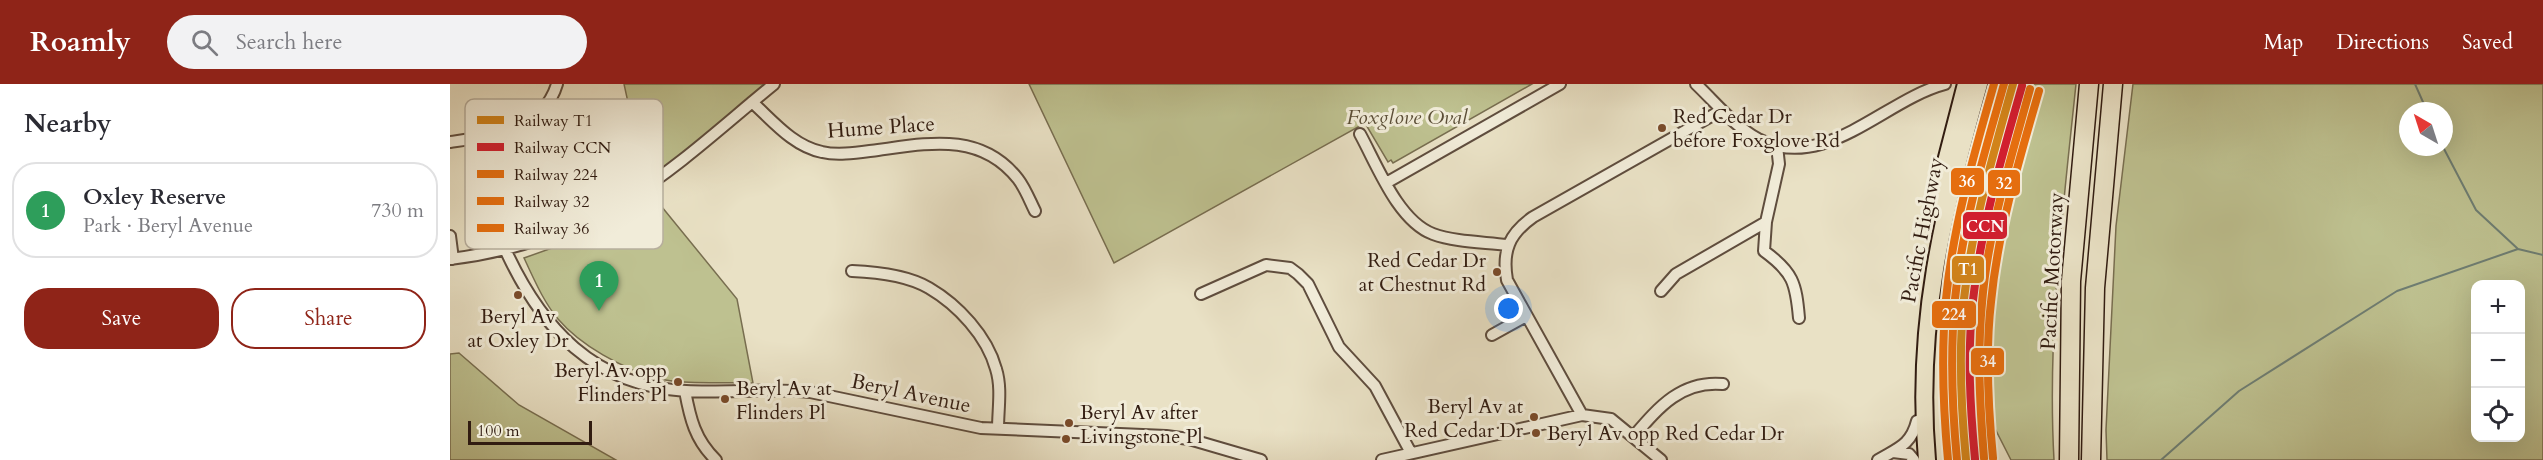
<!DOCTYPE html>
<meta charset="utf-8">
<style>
body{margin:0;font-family:Cardo,serif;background:#f2f2f3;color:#2b2b33}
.controls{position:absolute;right:18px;bottom:18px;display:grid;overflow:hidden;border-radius:12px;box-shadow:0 6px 24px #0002}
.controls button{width:54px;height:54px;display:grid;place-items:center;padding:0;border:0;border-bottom:2px solid #e1e1e2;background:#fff;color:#2b2b33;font:30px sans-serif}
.compass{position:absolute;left:1949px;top:18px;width:54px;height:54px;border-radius:50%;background:#fff;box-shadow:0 6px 24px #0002;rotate:321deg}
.scale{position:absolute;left:18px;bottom:15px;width:124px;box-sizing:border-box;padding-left:6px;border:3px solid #311c11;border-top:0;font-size:16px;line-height:21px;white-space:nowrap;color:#311c11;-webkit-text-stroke:4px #f1ecd9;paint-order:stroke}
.you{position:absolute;left:1059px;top:225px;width:21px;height:21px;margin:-15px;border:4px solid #fff;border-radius:50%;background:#1a73e8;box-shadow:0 0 0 9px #1a73e833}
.badge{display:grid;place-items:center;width:39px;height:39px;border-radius:50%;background:#8f2418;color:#fff;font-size:20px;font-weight:700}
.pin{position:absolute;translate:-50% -50px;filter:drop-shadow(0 2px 3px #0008)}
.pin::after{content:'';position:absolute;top:32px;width:21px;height:18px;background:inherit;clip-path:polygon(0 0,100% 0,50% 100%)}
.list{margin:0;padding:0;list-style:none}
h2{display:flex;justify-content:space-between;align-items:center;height:78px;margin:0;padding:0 24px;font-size:26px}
h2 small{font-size:20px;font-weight:400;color:#7c7c81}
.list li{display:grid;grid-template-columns:39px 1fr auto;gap:18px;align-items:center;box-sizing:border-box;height:96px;margin:0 12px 12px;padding:0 12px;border:2px solid #e1e1e2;border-radius:24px}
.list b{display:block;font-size:22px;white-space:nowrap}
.list p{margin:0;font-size:20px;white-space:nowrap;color:#7c7c81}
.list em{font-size:20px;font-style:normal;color:#7c7c81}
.actions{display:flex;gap:12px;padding:18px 24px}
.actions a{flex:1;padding:14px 0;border:2px solid #8f2418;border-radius:24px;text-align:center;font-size:21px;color:#8f2418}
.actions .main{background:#8f2418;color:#fff}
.icon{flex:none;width:33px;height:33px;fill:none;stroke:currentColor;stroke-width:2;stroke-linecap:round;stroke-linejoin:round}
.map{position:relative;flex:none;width:2093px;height:376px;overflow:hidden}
header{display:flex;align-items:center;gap:36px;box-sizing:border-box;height:84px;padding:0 30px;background:#8f2418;color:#fff}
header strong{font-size:28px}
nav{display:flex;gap:33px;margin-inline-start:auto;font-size:21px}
.search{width:420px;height:54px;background:#f2f2f3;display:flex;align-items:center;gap:15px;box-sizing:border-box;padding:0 21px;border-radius:33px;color:#7c7c81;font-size:22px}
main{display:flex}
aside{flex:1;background:#fff}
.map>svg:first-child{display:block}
.green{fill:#bec190;stroke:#786e50;stroke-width:1.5;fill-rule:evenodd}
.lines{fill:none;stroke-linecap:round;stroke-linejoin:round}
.stream{stroke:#6e7d72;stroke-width:2}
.street-casing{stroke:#5f4d3e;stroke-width:14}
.primary-casing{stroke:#311c11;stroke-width:20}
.highway-casing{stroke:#311c11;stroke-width:21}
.street{stroke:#f1ecd9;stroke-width:10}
.primary{stroke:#e9e1c5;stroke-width:16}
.highway{stroke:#e9e1c5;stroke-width:18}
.rail-1-casing{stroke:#f1ecd9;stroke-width:12}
.rail-2-casing{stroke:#f1ecd9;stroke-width:12}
.rail-3-casing{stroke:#f1ecd9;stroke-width:12}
.rail-4-casing{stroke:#f1ecd9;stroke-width:12}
.rail-5-casing{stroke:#f1ecd9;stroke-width:12}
.rail-6-casing{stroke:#f1ecd9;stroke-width:12}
.rail-1{stroke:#d1831a;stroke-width:8}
.rail-2{stroke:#d11f2f;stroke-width:8}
.rail-3{stroke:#e56e0f;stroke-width:8}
.rail-4{stroke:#e56e0f;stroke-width:8}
.rail-5{stroke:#e56e0f;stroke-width:8}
.rail-6{stroke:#e56e0f;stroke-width:8}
.bus-dot{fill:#7a4b2a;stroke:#f1ecd9;stroke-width:2}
.labels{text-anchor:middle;stroke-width:6;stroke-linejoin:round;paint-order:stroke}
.bus-label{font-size:20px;fill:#311c11;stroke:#f1ecd9;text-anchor:start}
.park-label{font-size:21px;font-style:italic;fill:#5b4e37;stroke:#f1ecd9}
.street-label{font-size:21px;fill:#311c11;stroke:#f1ecd9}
.key{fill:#f1ecd9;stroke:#b7ae9d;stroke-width:1.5}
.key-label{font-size:16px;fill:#311c11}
.line-badge{stroke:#f1ecd9;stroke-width:2}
.badge-label{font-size:16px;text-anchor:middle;font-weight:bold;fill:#fff}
</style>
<header>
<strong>Roamly</strong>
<div class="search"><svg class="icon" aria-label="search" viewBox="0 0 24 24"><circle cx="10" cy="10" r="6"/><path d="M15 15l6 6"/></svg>Search here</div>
<nav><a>Map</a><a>Directions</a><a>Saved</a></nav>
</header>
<main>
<aside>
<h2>Nearby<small></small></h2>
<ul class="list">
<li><span class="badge" style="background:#2e9e5b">1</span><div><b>Oxley Reserve</b><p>Park · Beryl Avenue</p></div><em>730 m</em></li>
</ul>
<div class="actions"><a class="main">Save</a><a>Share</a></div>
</aside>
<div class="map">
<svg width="2093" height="376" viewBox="0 0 2093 376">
<rect width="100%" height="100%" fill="#e9e1c5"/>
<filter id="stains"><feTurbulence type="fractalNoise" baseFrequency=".00333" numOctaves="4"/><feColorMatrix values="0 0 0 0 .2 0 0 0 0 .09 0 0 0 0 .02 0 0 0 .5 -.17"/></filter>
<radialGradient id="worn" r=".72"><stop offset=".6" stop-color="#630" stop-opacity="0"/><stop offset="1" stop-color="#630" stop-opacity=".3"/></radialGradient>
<path class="green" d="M 174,0 L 324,0 L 196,101 Z
M 579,0 L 1082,0 L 943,79 L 941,76 L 938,78 L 915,39 L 664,179 Z
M 1579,0 L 1626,0 C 1613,125 1597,250 1604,376 L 1561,376 L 1532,319 L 1536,196 L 1567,31 Z
M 1683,0 L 2093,0 L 2093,376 L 1657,376 L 1656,346 L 1666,142 ZM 1958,27 L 1994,27 L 1994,63 L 1958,63 ZM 2026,201 L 2070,201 L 2070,354 L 2026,354 Z
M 203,112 L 287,215 L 303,299 C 276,298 231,301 206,294 C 172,284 131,262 108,235 C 93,217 84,195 74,174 L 119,158 Z
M 9,269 L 69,321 L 166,376 L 0,376 L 0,270 Z"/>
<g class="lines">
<path class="stream" d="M 1965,0 L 1977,27
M 1993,63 L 2026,126 L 2068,165
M 1711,376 L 1789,307 L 1947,207 L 2068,165 L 2093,171"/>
<defs>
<path id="street" d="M 1246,0 C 1266,19 1284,42 1308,55 C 1375,89 1434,16 1495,0
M 302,18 C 323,37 343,62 372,68 C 389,72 411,68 428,66 C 479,59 531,48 568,95 C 575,104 580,117 585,127
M 910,50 C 927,81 948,137 983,150 C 1005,158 1033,158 1057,161
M 0,58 C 41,52 93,47 107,0
M 936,99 L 1110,0
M 1316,138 L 1314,167 C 1343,188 1346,199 1349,234
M 0,152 L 3,175
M 55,165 C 91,244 144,302 236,307 C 278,309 319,304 360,308 L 531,344 L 716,352 L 739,355 L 811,376
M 0,175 C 61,168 124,147 177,115 C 229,83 276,39 324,0
M 402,187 C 427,188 457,191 479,204 C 508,221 537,252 546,285 C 552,304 548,325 548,345
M 1211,207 L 1226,190 L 1316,138 L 1329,80 L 1327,62
M 751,210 L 816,181 L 840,184 L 848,190 L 858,200 L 889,263 L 925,302 L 961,369
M 1042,251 L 1076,232
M 235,307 C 240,334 245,356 266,376
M 1132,331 L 1057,196 C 1052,167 1059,150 1083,133 L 1272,26
M 1183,353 C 1208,324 1231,296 1273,300
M 1443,368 L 1459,370 L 1464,376
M 932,376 L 1132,331 L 1161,335 L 1211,376
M 1428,376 C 1448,364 1461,361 1467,337"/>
<path id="primary" d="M 1484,124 L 1516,0
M 1477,376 C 1465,240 1493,129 1529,0"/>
<path id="highway" d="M 1619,376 L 1621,197 L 1639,0
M 1641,376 L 1645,204 L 1663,0"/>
</defs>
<use href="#street" class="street-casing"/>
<use href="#primary" class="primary-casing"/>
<use href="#highway" class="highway-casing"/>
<use href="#street" class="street"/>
<use href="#primary" class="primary"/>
<use href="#highway" class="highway"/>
<defs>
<path id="rail-1" d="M 1516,376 C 1511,323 1508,269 1514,215 C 1522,142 1543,71 1563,0"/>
<path id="rail-2" d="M 1525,375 C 1520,322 1517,269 1523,216 C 1531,143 1552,72 1572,2"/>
<path id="rail-3" d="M 1507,376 C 1502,323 1500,269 1505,215 C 1512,142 1534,71 1554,0"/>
<path id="rail-4" d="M 1534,374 C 1530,323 1527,271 1532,219 C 1538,146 1561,75 1580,5"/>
<path id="rail-5" d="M 1498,376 C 1493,323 1491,269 1496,215 C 1503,142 1524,70 1544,0"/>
<path id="rail-6" d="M 1543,374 C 1538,322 1535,269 1541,218 C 1548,146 1569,76 1589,7"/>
</defs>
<use href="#rail-1" class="rail-1-casing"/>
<use href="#rail-2" class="rail-2-casing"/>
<use href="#rail-3" class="rail-3-casing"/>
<use href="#rail-4" class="rail-4-casing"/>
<use href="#rail-5" class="rail-5-casing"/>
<use href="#rail-6" class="rail-6-casing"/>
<use href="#rail-1" class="rail-1"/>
<use href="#rail-2" class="rail-2"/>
<use href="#rail-3" class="rail-3"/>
<use href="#rail-4" class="rail-4"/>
<use href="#rail-5" class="rail-5"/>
<use href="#rail-6" class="rail-6"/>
</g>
<g class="bus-dot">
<circle cx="1212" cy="44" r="5"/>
<circle cx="1047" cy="188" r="5"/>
<circle cx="68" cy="211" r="5"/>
<circle cx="228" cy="298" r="5"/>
<circle cx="275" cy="315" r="5"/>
<circle cx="1084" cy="333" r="5"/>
<circle cx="619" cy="339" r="5"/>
<circle cx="1086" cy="349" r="5"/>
<circle cx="616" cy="355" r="5"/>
</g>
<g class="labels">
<g class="bus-label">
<text x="1223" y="39">Red Cedar Dr<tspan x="1223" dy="24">before Foxglove Rd</tspan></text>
<text x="1036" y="183" text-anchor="end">Red Cedar Dr<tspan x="1036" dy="24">at Chestnut Rd</tspan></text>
<text x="68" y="239" text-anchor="middle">Beryl Av<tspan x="68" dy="24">at Oxley Dr</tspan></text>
<text x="217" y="293" text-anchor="end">Beryl Av opp<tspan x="217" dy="24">Flinders Pl</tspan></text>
<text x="286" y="311">Beryl Av at<tspan x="286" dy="24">Flinders Pl</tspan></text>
<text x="1073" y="329" text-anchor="end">Beryl Av at<tspan x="1073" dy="24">Red Cedar Dr</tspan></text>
<text x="630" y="335">Beryl Av after<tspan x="630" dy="24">Livingstone Pl</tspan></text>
<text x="1097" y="356">Beryl Av opp Red Cedar Dr</text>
</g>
<g class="park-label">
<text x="957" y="40">Foxglove Oval</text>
</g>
<g class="street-label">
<text transform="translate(431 43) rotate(-4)" y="7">Hume Place</text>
<text transform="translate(1472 146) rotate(-79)" y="7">Pacific Highway</text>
<text transform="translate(1602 187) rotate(-87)" y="7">Pacific Motorway</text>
<text transform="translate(461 309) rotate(12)" y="7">Beryl Avenue</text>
</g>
</g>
<rect x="15" y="15" width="198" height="150" rx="9" class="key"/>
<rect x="27" y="32" width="27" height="8" fill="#d1831a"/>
<rect x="27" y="59" width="27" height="8" fill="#d11f2f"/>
<rect x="27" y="86" width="27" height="8" fill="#e56e0f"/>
<rect x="27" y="113" width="27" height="8" fill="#e56e0f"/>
<rect x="27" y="140" width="27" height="8" fill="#e56e0f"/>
<g class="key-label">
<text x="64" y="42">Railway T1</text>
<text x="64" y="69">Railway CCN</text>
<text x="64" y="96">Railway 224</text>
<text x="64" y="123">Railway 32</text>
<text x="64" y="150">Railway 36</text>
</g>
<g class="line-badge">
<rect x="1500" y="83" width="35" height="29" rx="6" fill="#e56e0f"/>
<rect x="1537" y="85" width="34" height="28" rx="6" fill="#e56e0f"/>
<rect x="1512" y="127" width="46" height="29" rx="6" fill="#d11f2f"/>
<rect x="1501" y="171" width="34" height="29" rx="6" fill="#d1831a"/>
<rect x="1481" y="216" width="46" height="29" rx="6" fill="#e56e0f"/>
<rect x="1520" y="263" width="35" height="29" rx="6" fill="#e56e0f"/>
</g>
<g class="badge-label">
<text x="1517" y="103">36</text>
<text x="1554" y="105">32</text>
<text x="1535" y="148">CCN</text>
<text x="1518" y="191">T1</text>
<text x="1504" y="236">224</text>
<text x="1538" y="283">34</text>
</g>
<rect width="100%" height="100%" filter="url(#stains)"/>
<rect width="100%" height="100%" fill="url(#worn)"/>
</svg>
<div class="controls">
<button>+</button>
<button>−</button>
<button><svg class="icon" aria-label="locate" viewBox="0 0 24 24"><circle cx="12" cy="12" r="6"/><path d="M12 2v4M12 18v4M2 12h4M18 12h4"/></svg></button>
</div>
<svg class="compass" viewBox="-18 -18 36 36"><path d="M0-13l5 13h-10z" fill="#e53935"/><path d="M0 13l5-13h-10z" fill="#7c7c81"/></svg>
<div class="scale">100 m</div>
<div class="you"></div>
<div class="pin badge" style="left:149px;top:227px;background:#2e9e5b">1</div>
</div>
</main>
